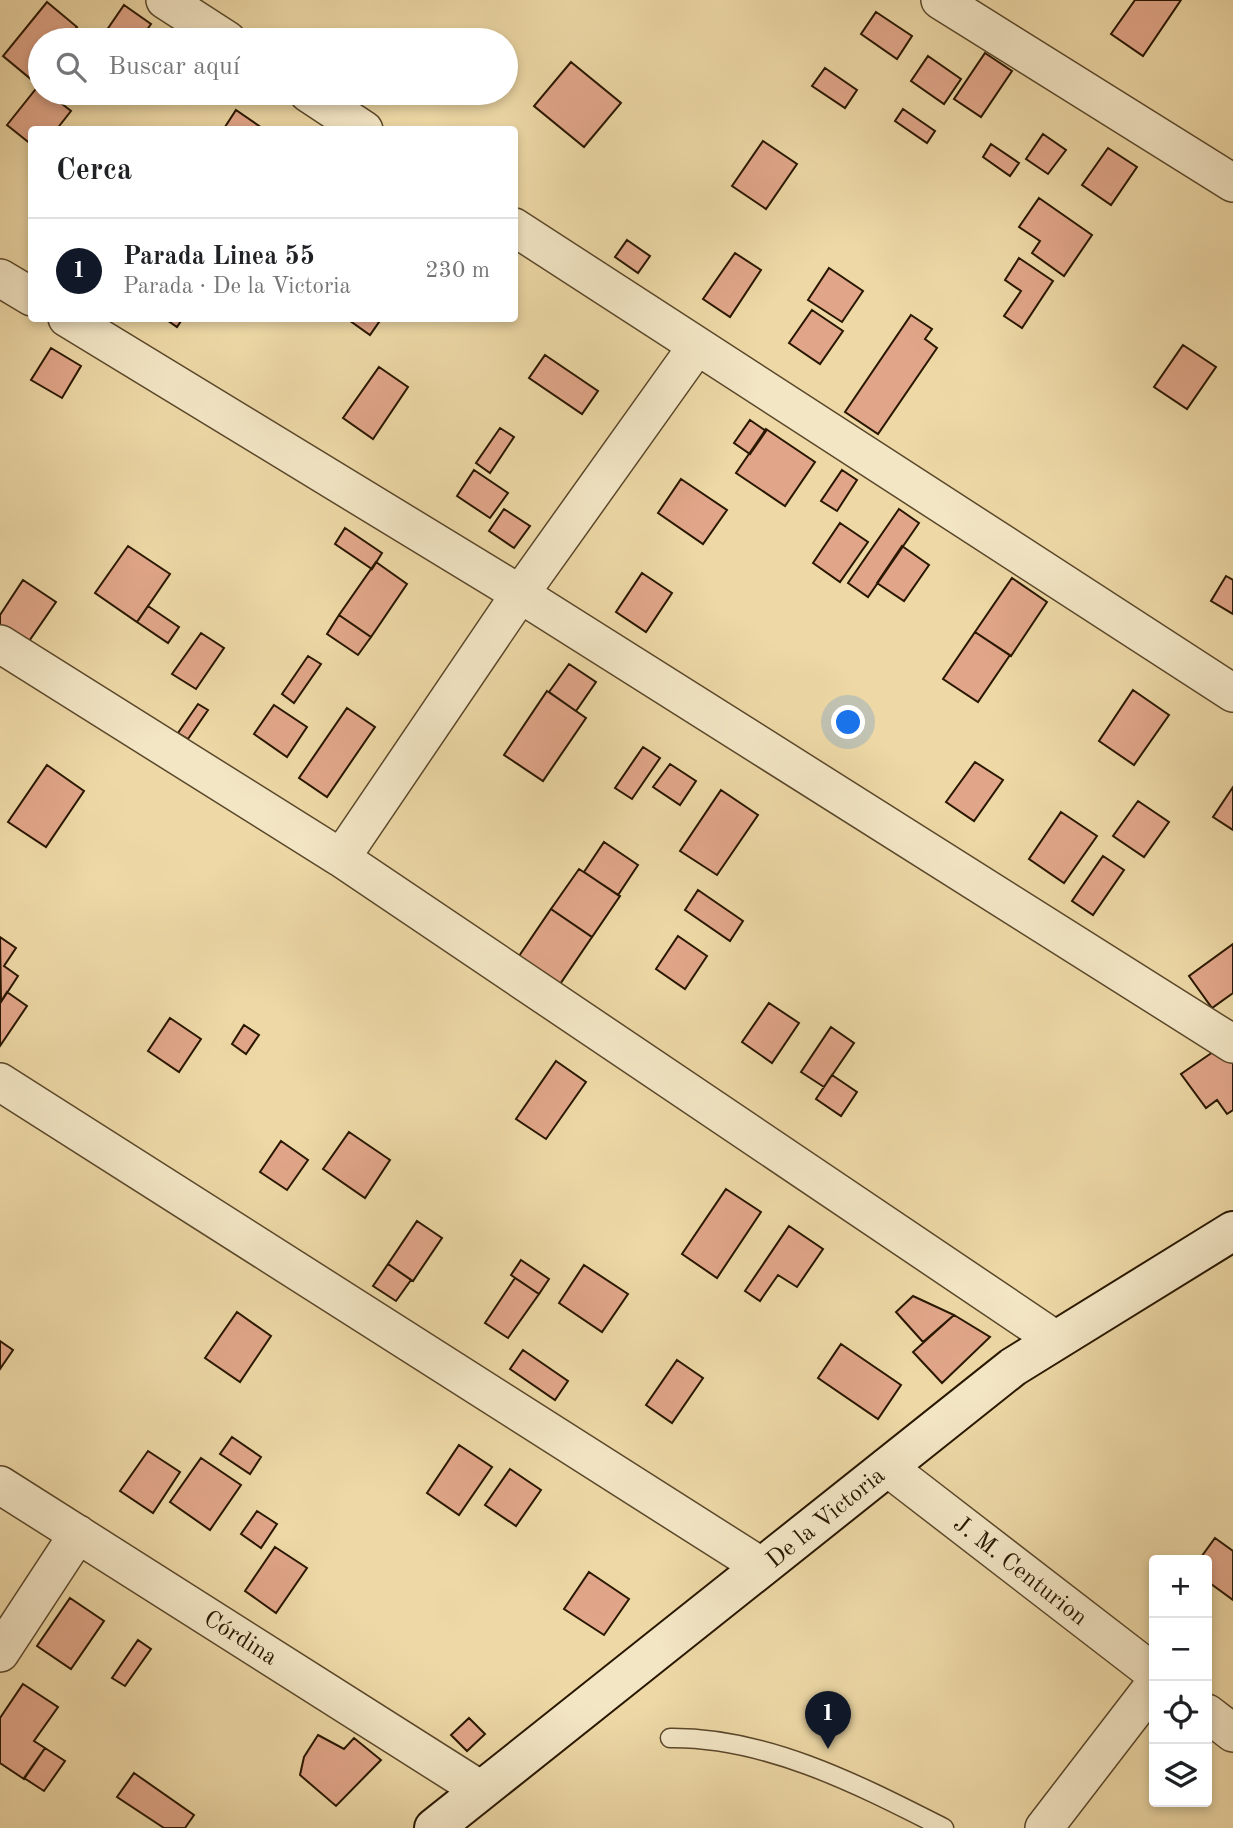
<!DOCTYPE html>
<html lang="es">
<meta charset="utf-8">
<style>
body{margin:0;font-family:"Old Standard TT",serif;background:#f2f2f2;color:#202124}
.controls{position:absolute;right:21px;bottom:21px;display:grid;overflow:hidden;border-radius:7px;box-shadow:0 4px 10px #0003}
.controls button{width:63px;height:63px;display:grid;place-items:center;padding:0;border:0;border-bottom:2px solid #e0e0e0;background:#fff;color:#202124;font:35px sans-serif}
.you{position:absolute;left:849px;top:723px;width:24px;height:24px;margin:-18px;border:5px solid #fff;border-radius:50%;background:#1a73e8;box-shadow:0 0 0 10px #1a73e833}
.badge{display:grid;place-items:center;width:46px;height:46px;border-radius:50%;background:#111827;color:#fff;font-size:23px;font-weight:700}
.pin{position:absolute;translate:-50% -58px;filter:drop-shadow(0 2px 4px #0008)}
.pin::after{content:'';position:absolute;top:37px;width:24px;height:21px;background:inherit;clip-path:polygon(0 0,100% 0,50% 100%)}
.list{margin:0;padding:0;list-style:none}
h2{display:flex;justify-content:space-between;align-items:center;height:91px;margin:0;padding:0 28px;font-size:30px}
h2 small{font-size:23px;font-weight:400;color:#757577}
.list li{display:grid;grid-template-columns:46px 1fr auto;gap:21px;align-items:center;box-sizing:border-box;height:105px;padding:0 28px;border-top:2px solid #e0e0e0}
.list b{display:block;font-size:26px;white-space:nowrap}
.list p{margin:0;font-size:23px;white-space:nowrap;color:#757577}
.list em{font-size:23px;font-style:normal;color:#757577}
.icon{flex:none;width:38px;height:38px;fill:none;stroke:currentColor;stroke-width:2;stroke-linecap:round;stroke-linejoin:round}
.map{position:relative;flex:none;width:1233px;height:1828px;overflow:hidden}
.search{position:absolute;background:#fff;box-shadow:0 4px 10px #0003;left:28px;top:28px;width:490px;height:77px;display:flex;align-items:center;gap:18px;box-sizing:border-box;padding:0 24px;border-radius:38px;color:#757577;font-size:26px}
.panel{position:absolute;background:#fff;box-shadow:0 4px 10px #0003;left:28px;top:126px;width:490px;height:196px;border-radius:7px}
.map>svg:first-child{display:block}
.building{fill:#e1a689;stroke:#291700;stroke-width:2}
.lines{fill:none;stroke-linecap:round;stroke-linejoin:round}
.service-casing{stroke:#5a472a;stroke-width:21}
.minor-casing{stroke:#5a472a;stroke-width:40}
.secondary-casing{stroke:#291700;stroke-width:42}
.service{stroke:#f3e6c5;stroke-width:18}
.minor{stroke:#f3e6c5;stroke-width:37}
.secondary{stroke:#f3e6c5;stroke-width:38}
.labels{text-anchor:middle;stroke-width:6;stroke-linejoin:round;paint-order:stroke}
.street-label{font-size:24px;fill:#291700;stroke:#f3e6c5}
</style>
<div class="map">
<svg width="1233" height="1828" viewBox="0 0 1233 1828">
<rect width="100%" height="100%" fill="#edd8a6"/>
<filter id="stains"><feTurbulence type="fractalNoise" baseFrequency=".00286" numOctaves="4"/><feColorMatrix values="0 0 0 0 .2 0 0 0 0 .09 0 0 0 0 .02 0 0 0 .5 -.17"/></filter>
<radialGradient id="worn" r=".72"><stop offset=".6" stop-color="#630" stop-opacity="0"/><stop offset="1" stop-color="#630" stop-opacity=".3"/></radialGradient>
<path class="building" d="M 1135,0 L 1181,0 L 1143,56 L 1111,34 Z
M 47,2 L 77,27 L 66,40 L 40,40 L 40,71 L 32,80 L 3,56 Z
M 124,5 L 151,24 L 140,40 L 100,40 Z
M 876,12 L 912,36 L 897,59 L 861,34 Z
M 985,53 L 1012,71 L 981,117 L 954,99 Z
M 928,56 L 961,79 L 944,104 L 911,81 Z
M 571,62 L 621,103 L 584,147 L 534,106 Z
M 825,68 L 857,90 L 845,108 L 812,86 Z
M 39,85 L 40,93 L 48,93 L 71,111 L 56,130 L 32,130 L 32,145 L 7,125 Z
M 903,109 L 935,131 L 927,143 L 895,121 Z
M 236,110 L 265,130 L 223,130 Z
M 1043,134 L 1066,150 L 1048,174 L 1026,159 Z
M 763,141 L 797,164 L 766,209 L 732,186 Z
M 991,144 L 1019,163 L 1010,176 L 983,157 Z
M 1108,148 L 1137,167 L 1111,205 L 1082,185 Z
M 1039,198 L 1092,235 L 1064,276 L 1032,253 L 1040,241 L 1019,227 Z
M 627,240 L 650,256 L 638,273 L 615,257 Z
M 735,253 L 761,270 L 730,317 L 703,299 Z
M 1019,258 L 1053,281 L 1022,328 L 1004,316 L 1021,291 L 1005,280 Z
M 829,268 L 863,291 L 842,322 L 808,300 Z
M 812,310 L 843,331 L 820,364 L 789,343 Z
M 911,315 L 932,329 L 925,339 L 937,348 L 878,434 L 845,412 Z
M 164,318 L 183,318 L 177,327 Z
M 346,318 L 375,318 L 379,322 L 370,335 Z
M 1183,345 L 1216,367 L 1187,409 L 1154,387 Z
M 51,348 L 81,366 L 62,398 L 31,380 Z
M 545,355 L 598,391 L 582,414 L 529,378 Z
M 379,367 L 408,387 L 373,439 L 343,418 Z
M 750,420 L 766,431 L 750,454 L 734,443 Z
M 500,428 L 514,437 L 490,473 L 476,463 Z
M 766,429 L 815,462 L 785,506 L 736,473 Z
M 474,470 L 508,493 L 490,518 L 457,496 Z
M 842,470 L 857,480 L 837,511 L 821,501 Z
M 681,479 L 727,510 L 703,544 L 658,513 Z
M 504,509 L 530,526 L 514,548 L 489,531 Z
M 899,509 L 919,523 L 868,597 L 848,583 Z
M 840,523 L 868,542 L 840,582 L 813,563 Z
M 345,528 L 382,553 L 372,569 L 335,544 Z
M 128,546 L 170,574 L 137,622 L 95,593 Z
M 902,546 L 929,565 L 904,601 L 877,583 Z
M 376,562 L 407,584 L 371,637 L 339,615 Z
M 642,573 L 672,593 L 646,632 L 616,612 Z
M 1226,576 L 1233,580 L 1233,614 L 1211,601 Z
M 1012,578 L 1047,602 L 1011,656 L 975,632 Z
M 23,580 L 56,602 L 27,644 L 0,626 L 0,615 Z
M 148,606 L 179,627 L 168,643 L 137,622 Z
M 339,615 L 371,637 L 358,655 L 327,634 Z
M 975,632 L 1010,655 L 978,702 L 943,679 Z
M 201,633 L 224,648 L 196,689 L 172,674 Z
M 308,656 L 321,664 L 294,703 L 282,694 Z
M 569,664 L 596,682 L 576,711 L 549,692 Z
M 1133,690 L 1169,715 L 1134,765 L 1099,741 Z
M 547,691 L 586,718 L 543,781 L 504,755 Z
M 198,704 L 208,710 L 188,739 L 178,733 Z
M 274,705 L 307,727 L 287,757 L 254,734 Z
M 347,708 L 375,727 L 327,797 L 299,778 Z
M 643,747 L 660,758 L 632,799 L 615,788 Z
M 975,762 L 1003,780 L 974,821 L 946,802 Z
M 670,764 L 696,781 L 680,805 L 653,787 Z
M 47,765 L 84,791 L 46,847 L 8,822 Z
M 1233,787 L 1233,830 L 1213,817 Z
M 721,790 L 758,815 L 717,875 L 680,851 Z
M 1138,801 L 1169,822 L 1144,857 L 1113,836 Z
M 1061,812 L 1097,836 L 1064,883 L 1029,859 Z
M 604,842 L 638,865 L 618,895 L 584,872 Z
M 1103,856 L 1124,870 L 1093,915 L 1072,901 Z
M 579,869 L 620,896 L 592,937 L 551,909 Z
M 698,890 L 743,921 L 730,941 L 685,910 Z
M 551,909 L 592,937 L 558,987 L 517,959 Z
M 678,936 L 707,956 L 685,989 L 656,969 Z
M 0,937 L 16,948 L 4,966 L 18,976 L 1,1002 Z
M 1233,944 L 1233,993 L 1212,1008 L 1189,976 Z
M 7,992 L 27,1006 L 0,1046 L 0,1003 Z
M 769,1003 L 799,1023 L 772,1063 L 742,1042 Z
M 170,1018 L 201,1039 L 179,1072 L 148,1051 Z
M 244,1025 L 259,1035 L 246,1054 L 232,1044 Z
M 831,1027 L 854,1043 L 824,1087 L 801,1072 Z
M 1226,1043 L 1233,1052 L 1233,1110 L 1227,1114 L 1217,1100 L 1206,1108 L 1181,1074 Z
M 556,1061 L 586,1082 L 546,1139 L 516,1119 Z
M 832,1075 L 857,1092 L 841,1116 L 816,1099 Z
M 349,1132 L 390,1160 L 365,1198 L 323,1169 Z
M 281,1141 L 308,1160 L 287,1190 L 260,1172 Z
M 726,1189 L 761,1212 L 717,1278 L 682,1254 Z
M 417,1221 L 442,1238 L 413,1281 L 388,1264 Z
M 789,1226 L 823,1249 L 797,1287 L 778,1275 L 760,1301 L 745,1291 Z
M 521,1260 L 549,1279 L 539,1294 L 511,1275 Z
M 388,1264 L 411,1280 L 396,1301 L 373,1286 Z
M 584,1265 L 628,1294 L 602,1332 L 559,1303 Z
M 515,1278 L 539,1294 L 508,1338 L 485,1323 Z
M 913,1296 L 954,1315 L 923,1342 L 896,1312 Z
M 237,1312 L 271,1336 L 240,1382 L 205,1358 Z
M 954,1315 L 990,1337 L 942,1383 L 913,1352 Z
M 0,1341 L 13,1350 L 0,1369 Z
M 841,1344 L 901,1385 L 878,1419 L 818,1378 Z
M 523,1350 L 568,1381 L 555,1400 L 510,1369 Z
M 677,1360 L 703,1378 L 672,1423 L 646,1405 Z
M 232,1437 L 261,1457 L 250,1474 L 220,1454 Z
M 459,1445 L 492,1467 L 459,1515 L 427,1493 Z
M 148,1451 L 180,1472 L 153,1513 L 120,1491 Z
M 201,1458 L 241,1485 L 210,1530 L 170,1502 Z
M 510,1469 L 541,1490 L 516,1526 L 485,1505 Z
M 257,1511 L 277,1524 L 261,1548 L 241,1534 Z
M 1215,1538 L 1233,1551 L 1233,1600 L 1207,1581 L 1207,1560 L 1199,1560 Z
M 275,1547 L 307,1568 L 276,1613 L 245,1591 Z
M 589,1572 L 629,1599 L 604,1635 L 564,1609 Z
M 70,1598 L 104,1621 L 71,1669 L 37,1646 Z
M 138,1640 L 151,1649 L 125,1686 L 112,1678 Z
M 23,1684 L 58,1707 L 34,1741 L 45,1748 L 24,1779 L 0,1763 L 0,1718 Z
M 469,1718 L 485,1734 L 467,1751 L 451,1735 Z
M 318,1735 L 344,1749 L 354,1738 L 381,1760 L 336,1806 L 300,1775 L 304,1757 Z
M 45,1748 L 65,1761 L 44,1791 L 24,1778 Z
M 134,1773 L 194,1815 L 185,1828 L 164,1828 L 117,1797 Z"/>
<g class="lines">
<defs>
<path id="service" d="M 670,1738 C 767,1737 859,1785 944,1828"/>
<path id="minor" d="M 165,0 L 227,40
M 940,0 L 1233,183
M 308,93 L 364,130
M 514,227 L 1233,693
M 0,278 L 32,297
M 67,318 L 520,594 L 1233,1044
M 0,644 L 341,858 L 1056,1340
M 341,858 L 520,594 L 697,346
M 0,1082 L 762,1567
M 887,1467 L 1154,1673
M 0,1485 L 481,1790
M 0,1653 L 78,1534
M 1207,1713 L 1233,1733
M 1044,1828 L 1154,1685"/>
<path id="secondary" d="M 434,1828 L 1013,1367 L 1233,1231"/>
</defs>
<use href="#service" class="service-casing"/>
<use href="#minor" class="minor-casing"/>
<use href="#secondary" class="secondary-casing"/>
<use href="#service" class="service"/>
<use href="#minor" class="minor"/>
<use href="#secondary" class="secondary"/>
</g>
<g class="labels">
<g class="street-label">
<text transform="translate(825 1517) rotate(-39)" y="8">De la Victoria</text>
<text transform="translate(1021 1570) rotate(38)" y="8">J. M. Centurion</text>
<text transform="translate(241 1637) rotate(32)" y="8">Córdina</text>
</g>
</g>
<rect width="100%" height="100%" filter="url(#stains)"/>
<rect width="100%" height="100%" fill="url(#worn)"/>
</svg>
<div class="controls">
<button>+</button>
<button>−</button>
<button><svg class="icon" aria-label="locate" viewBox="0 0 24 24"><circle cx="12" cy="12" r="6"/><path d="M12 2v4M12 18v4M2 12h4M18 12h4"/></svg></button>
<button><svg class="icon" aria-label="layers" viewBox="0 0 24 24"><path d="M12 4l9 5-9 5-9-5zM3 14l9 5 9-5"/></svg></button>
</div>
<div class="you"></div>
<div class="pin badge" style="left:828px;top:1749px">1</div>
<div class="search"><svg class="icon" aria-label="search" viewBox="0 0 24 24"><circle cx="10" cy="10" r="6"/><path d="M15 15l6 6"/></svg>Buscar aquí</div>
<section class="panel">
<h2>Cerca<small></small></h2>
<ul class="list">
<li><span class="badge">1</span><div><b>Parada Linea 55</b><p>Parada · De la Victoria</p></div><em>230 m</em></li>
</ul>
</section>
</div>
